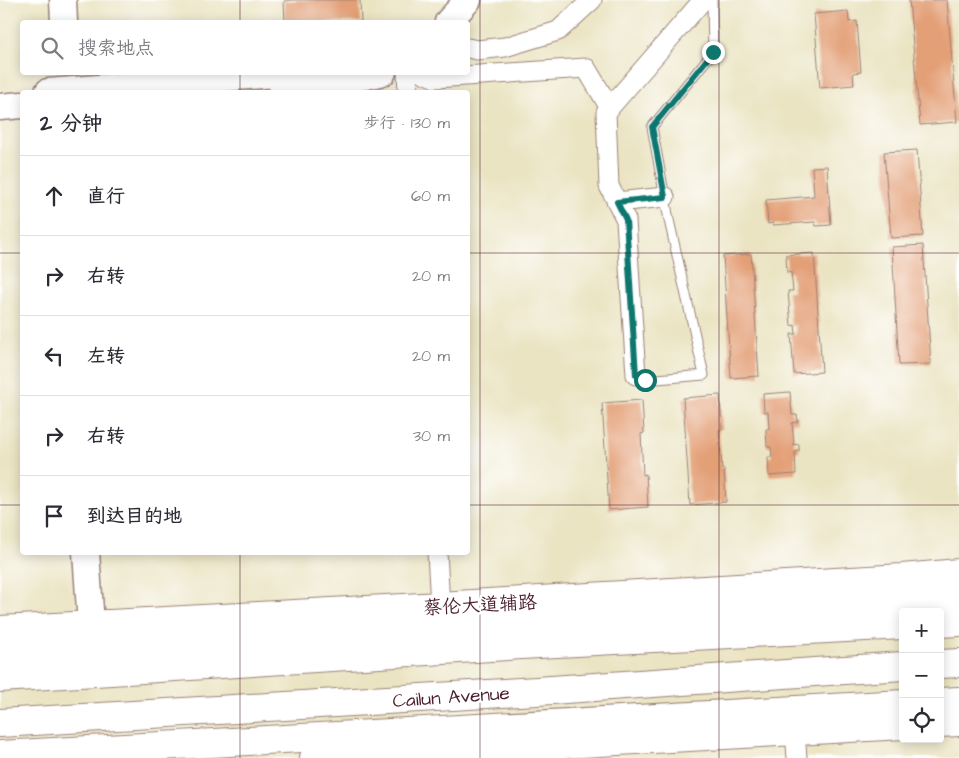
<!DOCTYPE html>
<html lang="zh">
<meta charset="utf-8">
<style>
body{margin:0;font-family:"Architects Daughter","LXGW WenKai TC",sans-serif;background:#f7f7f7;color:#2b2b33}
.controls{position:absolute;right:15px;bottom:15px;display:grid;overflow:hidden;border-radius:5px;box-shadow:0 2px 12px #0003}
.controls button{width:45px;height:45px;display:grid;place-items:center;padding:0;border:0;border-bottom:1px solid #e1e1e2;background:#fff;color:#2b2b33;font:25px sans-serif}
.stop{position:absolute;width:15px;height:15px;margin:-11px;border:4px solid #0f766e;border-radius:50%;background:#fff}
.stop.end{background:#0f766e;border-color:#fff;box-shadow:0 1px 5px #0008}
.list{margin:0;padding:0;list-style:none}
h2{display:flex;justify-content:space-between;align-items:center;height:65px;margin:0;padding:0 20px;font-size:21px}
h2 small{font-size:16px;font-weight:400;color:#7c7c81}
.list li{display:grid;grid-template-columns:32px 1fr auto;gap:15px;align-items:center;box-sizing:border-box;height:80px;padding:0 20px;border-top:1px solid #e1e1e2}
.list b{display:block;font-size:19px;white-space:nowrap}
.list em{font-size:16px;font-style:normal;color:#7c7c81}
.icon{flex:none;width:28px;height:28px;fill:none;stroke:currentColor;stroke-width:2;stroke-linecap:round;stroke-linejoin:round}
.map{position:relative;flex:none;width:959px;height:758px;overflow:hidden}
.search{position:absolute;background:#fff;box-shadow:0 2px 12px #0003;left:20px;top:20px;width:450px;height:55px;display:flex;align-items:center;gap:12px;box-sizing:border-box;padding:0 18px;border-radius:5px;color:#7c7c81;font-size:19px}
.panel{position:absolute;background:#fff;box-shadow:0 2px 12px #0003;left:20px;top:90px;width:450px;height:465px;border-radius:5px}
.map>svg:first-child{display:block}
.building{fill:#e39f76}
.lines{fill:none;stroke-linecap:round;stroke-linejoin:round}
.lane-casing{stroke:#9a8277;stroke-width:11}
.street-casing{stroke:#9a8277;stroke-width:21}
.secondary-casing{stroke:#9a8277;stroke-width:29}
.primary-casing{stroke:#9a8277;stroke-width:30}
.highway-casing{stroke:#9a8277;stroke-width:30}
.lane{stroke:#fff;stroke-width:9}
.street{stroke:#fff;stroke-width:19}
.secondary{stroke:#fff;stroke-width:26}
.primary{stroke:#fff;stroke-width:28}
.highway{stroke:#fff;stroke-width:28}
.route{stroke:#0f766e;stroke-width:6}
.grid{fill:none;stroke:#4a1f2b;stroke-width:1;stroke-opacity:0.55}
.labels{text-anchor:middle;stroke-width:5;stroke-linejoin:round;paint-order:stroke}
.street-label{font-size:19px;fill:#4a1f2b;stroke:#fff}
</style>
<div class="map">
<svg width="959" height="758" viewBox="0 0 959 758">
<rect width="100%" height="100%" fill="#fff"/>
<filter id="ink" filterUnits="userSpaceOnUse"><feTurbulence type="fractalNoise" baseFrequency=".02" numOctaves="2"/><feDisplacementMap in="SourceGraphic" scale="10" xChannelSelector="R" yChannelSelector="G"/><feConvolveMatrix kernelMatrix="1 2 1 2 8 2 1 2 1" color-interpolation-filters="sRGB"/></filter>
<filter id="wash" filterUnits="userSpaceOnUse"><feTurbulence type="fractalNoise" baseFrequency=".0096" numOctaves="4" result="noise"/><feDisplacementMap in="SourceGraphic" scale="20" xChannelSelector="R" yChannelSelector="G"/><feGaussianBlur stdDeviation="1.12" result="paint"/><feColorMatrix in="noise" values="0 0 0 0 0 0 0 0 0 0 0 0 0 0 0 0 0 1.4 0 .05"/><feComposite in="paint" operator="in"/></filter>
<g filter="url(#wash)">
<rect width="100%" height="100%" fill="#ebe4c3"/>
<g id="blocks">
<path class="building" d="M 295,0 L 360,0 L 361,22 L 285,22 L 284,1 Z
M 909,0 L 947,0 L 957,122 L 920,125 Z
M 848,11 L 849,22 L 857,21 L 861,72 L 853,73 L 854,85 L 820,88 L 814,14 Z
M 917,150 L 923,236 L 891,238 L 884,152 Z
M 827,166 L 831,225 L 816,226 L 815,222 L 773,225 L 773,223 L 768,224 L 766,200 L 814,196 L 812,167 Z
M 923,245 L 931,364 L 899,365 L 892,247 Z
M 814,253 L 822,372 L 794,374 L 791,334 L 796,334 L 795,325 L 791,326 L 788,291 L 793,291 L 791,272 L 787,273 L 786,255 Z
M 751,254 L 759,376 L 731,378 L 723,256 Z
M 790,392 L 792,415 L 797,415 L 798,422 L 792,423 L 794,445 L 799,444 L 799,451 L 795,452 L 796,474 L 769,476 L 768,457 L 772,457 L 771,447 L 767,447 L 766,429 L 769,429 L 768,412 L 764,412 L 763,394 Z
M 720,395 L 722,429 L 719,430 L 722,469 L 724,469 L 726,502 L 690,505 L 683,398 Z
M 642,400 L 644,433 L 641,434 L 643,475 L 646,474 L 648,507 L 609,510 L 602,403 Z"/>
</g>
</g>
<g filter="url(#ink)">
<use href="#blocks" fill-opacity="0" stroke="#9a8277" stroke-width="1"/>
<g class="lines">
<defs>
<path id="lane" d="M 636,375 L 645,380 L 704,375 L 669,220 L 652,127 L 713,52 L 712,0"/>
<path id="street" d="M 468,48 L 477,50 L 505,47 L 558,31 L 592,0
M 407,72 L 408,92
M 422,72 L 435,78 L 586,68 L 610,108
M 617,202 L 665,197
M 636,375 L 626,220 L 609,186 L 606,112 L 703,0
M 437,552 L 440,606
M 795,731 L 797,758"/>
<path id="secondary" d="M 63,0 L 64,22
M 448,22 L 468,0
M 282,85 C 316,82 350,81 383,72
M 48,92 L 300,72
M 0,107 L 22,105
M 86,552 L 91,625"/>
<path id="primary" d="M 0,630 L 440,606 L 902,578 L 959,573
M 940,723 L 959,722
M 314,758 L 903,725"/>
<path id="highway" d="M 940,623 L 959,622
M 106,624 L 122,647
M 0,655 L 749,609 L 959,597
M 940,664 L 959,663
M 0,678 L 538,644 L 903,625
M 940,702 L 959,701
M 0,723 L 537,691 L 903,666
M 0,755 L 903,704"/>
</defs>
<use href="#lane" class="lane-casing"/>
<use href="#street" class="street-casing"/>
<use href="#secondary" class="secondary-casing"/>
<use href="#primary" class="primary-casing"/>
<use href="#highway" class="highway-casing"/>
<use href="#lane" class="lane"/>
<use href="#street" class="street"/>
<use href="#secondary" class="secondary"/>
<use href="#primary" class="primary"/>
<use href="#highway" class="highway"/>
</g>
</g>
<g class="lines" filter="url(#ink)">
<path class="route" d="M 645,380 L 636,375 L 626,220 L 617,202 L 665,197 L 652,127 L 713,52"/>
</g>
<path class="grid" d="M 240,0 L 240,22M 480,0 L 480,758M 719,0 L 719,758M 240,72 L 240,92M 0,253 L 22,253M 468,253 L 959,253M 0,505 L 22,505M 468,505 L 959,505M 240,552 L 240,758"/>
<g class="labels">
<g class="street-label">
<text transform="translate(480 604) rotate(-3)" y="7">蔡伦大道辅路</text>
<text transform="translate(451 696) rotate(-4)" y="7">Cailun Avenue</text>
</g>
</g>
</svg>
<div class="controls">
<button>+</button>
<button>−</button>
<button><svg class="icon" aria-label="locate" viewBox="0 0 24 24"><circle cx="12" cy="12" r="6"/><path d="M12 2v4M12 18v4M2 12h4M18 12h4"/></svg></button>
</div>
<div class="stop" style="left:645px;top:380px"></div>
<div class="stop end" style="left:713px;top:52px"></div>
<div class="search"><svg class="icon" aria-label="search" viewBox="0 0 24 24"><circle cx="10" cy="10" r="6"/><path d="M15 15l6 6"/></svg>搜索地点</div>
<section class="panel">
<h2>2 分钟<small>步行 · 130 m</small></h2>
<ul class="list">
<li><svg class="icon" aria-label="ahead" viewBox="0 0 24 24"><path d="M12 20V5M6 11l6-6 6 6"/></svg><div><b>直行</b></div><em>60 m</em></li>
<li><svg class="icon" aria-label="right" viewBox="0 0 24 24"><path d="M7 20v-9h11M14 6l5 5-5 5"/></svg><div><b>右转</b></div><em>20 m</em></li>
<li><svg class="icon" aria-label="left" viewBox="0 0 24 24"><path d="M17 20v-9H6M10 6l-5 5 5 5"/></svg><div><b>左转</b></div><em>20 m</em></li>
<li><svg class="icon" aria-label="right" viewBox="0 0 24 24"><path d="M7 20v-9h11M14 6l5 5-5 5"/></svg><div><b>右转</b></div><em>30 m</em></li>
<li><svg class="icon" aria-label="arrive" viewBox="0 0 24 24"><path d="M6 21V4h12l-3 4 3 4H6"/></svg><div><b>到达目的地</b></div></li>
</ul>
</section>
</div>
